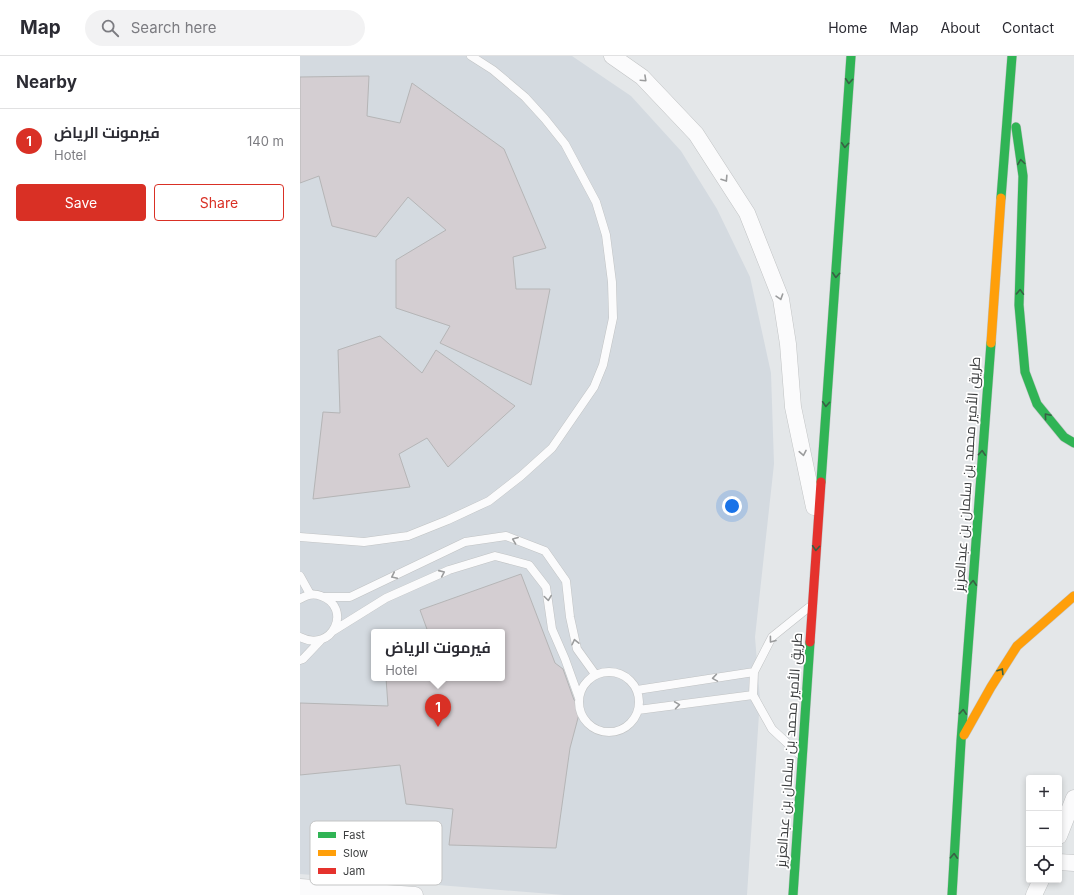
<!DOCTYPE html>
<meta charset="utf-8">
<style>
body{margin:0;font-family:Inter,Cairo,sans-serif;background:#f2f2f3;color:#2b2b33}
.controls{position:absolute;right:12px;bottom:12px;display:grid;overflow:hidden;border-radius:4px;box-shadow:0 2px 6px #0003}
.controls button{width:36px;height:36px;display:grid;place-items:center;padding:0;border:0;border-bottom:1px solid #e1e1e2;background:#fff;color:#2b2b33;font:20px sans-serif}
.you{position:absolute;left:432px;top:450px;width:14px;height:14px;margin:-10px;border:3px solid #fff;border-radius:50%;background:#1a73e8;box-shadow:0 0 0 6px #1a73e833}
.badge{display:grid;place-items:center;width:26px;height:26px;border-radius:50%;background:#d93025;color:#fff;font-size:13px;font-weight:700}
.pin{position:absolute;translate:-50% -33px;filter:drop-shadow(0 1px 2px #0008)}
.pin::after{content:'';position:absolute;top:21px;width:14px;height:12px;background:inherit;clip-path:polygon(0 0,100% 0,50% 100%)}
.popup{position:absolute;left:71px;top:573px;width:134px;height:52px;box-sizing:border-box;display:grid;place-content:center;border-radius:4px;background:#fff;filter:drop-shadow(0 1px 3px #0005);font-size:13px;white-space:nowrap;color:#7c7c81}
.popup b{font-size:15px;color:#2b2b33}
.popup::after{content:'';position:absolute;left:50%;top:100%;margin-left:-8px;border:8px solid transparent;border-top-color:#fff}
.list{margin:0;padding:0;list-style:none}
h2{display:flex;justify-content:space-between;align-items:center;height:52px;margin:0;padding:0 16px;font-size:17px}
h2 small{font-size:13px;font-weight:400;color:#7c7c81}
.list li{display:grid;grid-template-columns:26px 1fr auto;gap:12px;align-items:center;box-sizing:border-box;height:64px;padding:0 16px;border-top:1px solid #e1e1e2}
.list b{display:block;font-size:15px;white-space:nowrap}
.list p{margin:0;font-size:13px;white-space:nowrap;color:#7c7c81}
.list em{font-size:13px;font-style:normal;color:#7c7c81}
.actions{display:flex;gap:8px;padding:12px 16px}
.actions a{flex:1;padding:9px 0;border:1px solid #d93025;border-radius:4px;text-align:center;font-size:14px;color:#d93025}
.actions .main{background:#d93025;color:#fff}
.icon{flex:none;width:22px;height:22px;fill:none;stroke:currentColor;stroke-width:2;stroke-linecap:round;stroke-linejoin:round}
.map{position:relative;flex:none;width:774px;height:839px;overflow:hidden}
header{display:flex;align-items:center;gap:24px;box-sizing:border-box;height:56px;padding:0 20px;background:#fff;border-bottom:1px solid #e1e1e2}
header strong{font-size:19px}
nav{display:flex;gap:22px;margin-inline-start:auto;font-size:14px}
.search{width:280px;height:36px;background:#f2f2f3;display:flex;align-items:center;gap:10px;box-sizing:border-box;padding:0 14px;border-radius:22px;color:#7c7c81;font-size:15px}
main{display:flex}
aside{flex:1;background:#fff}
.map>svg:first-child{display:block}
.built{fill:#d4dae0;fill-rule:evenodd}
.building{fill:#d4ced2;stroke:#b5b5b6}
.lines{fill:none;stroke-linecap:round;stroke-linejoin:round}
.lane-casing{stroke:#c1c3c4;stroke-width:9}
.street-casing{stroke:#c1c3c4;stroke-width:17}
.fast-casing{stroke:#c1c3c4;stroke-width:10}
.slow-casing{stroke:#c1c3c4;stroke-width:10}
.jam-casing{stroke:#c1c3c4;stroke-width:10}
.lane{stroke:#fbfbfc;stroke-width:8}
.street{stroke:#fbfbfc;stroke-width:16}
.fast{stroke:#30b455;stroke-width:9}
.slow{stroke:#ff9f0a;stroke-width:9}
.jam{stroke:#e5322d;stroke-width:9}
.oneway{stroke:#9b9c9d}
.oneway2{stroke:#386145}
.labels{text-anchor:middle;stroke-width:3.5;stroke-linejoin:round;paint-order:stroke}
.street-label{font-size:14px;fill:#3b3d3e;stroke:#fff}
.key{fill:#fff;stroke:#c4c5c5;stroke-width:1}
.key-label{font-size:11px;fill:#3b3d3e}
</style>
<header>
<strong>Map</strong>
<div class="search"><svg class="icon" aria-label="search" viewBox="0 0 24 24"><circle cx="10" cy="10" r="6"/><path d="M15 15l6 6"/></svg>Search here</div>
<nav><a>Home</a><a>Map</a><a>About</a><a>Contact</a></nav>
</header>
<main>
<aside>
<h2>Nearby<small></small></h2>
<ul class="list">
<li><span class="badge">1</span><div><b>فيرمونت الرياض</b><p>Hotel</p></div><em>140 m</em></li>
</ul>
<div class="actions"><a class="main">Save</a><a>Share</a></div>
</aside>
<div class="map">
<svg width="774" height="839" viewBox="0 0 774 839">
<rect width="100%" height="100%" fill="#e4e7e9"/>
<path class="built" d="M 0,0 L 272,0 L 331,40 L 381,95 L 417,153 L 450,221 L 471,317 L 474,408 L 455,581 L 460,643 L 447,839 L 264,839 L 0,818 ZM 74,576 L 202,576 L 202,622 L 74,622 Z"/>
<path class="building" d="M 69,20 L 67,60 L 100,67 L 112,27 L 204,93 L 246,192 L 213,201 L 216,233 L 250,233 L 231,329 L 140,287 L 150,270 L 96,252 L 96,204 L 146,174 L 108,141 L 76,181 L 32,170 L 19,120 L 0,127 L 0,21 Z
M 80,280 L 122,317 L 136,294 L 215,350 L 148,411 L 127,382 L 99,398 L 110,431 L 13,443 L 23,356 L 40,357 L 38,294 Z
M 221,518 L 255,607 L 263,613 L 274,644 L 278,647 L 282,647 L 270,692 L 256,792 L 149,789 L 153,753 L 106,748 L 100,709 L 0,719 L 0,647 L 88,650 L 86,622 L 202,622 L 202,576 L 128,576 L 120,554 Z"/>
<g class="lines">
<defs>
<path id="lane" d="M 0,481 L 64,486 L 108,480 L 148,464 L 189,445 L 221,420 L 252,392 L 294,331 L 303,309 L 313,262 L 312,226 L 306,179 L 296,146 L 265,88 L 245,63 L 225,41 L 193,14 L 171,0
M 0,520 L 10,538
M 25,541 L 50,541 L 165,486 L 206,480 L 245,495 L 266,525 L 270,561 L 277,593 L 295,618
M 0,543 C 6,539 14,537 21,540 C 53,551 33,598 0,581
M 33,575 L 86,542 L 149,514 L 195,500 L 229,509 L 246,531 L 252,573 L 265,603 L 279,642
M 0,604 L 3,603 L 21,584
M279 646a30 30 0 1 1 60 0a30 30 0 1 1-60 0Z
M 337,634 L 454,616
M 338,654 L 453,639
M 499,698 L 472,673 L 453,639 L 454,616 L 472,581 L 508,552"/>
<path id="street" d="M 312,0 L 342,21 L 396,78 L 447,157 L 481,243 L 488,288 L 493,351 L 514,451
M 759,780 L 774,742
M 759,806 L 774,807
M 0,831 L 115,839
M 734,839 L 741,824"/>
<path id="fast" d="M 716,71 L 723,120 L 719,249 L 725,316 L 737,348 L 764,381 L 774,387
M 701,142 L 712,0
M 521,426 L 551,0
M 493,839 L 510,586
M 652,839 L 661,685 L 691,287"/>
<path id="slow" d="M 691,287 L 701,142
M 664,679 L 691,631 L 717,590 L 774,540"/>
<path id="jam" d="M 510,586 L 521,426"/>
</defs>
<use href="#lane" class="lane-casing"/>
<use href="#street" class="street-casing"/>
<use href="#fast" class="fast-casing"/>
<use href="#slow" class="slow-casing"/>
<use href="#jam" class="jam-casing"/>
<use href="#lane" class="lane"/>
<use href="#street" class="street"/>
<use href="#fast" class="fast"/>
<use href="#slow" class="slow"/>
<use href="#jam" class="jam"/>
</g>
<defs><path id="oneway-chevron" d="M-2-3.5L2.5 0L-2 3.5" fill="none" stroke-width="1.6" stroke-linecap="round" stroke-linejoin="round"/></defs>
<g class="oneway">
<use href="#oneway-chevron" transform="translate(344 23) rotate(43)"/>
<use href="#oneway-chevron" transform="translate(425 123) rotate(57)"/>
<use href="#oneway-chevron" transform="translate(480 241) rotate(72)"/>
<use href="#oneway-chevron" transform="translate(503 397) rotate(79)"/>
<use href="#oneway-chevron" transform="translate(215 484) rotate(-159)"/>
<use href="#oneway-chevron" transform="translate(142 517) rotate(-24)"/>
<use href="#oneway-chevron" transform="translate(94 520) rotate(155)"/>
<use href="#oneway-chevron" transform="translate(248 542) rotate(82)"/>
<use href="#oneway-chevron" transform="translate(472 584) rotate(127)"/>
<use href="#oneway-chevron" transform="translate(275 586) rotate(-103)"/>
<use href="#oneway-chevron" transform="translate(415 622) rotate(171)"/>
<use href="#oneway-chevron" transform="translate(377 649) rotate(-8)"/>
</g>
<g class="oneway2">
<use href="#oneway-chevron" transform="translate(549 25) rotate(94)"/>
<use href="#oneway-chevron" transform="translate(545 89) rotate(94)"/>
<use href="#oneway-chevron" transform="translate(721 106) rotate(-98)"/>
<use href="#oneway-chevron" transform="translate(536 219) rotate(94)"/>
<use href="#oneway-chevron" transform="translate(720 236) rotate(-88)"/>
<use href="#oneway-chevron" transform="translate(526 348) rotate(94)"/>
<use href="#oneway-chevron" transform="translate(747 360) rotate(-130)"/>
<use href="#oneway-chevron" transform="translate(682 397) rotate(-86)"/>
<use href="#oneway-chevron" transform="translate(516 492) rotate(94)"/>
<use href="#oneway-chevron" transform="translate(673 527) rotate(-86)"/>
<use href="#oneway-chevron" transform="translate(701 615) rotate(-58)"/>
<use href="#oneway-chevron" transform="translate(663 656) rotate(-86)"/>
<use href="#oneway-chevron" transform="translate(654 800) rotate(-87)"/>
</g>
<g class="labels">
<g class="street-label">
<text transform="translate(667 418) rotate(-86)" y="5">طريق الأمير محمد بن سلمان بن عبدالعزيز</text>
<text transform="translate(489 694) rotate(-86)" y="5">طريق الأمير محمد بن سلمان بن عبدالعزيز</text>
</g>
</g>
<rect x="10" y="765" width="132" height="64" rx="6" class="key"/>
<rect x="18" y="776" width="18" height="6" fill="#30b455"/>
<rect x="18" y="794" width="18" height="6" fill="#ff9f0a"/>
<rect x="18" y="812" width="18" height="6" fill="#e5322d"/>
<g class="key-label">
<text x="43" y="783">Fast</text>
<text x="43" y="801">Slow</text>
<text x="43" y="819">Jam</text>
</g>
</svg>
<div class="controls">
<button>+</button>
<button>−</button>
<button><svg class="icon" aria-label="locate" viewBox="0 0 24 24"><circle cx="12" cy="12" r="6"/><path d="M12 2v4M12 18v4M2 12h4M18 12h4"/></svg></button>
</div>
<div class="you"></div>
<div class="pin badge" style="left:138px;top:671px">1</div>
<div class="popup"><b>فيرمونت الرياض</b>Hotel</div>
</div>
</main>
